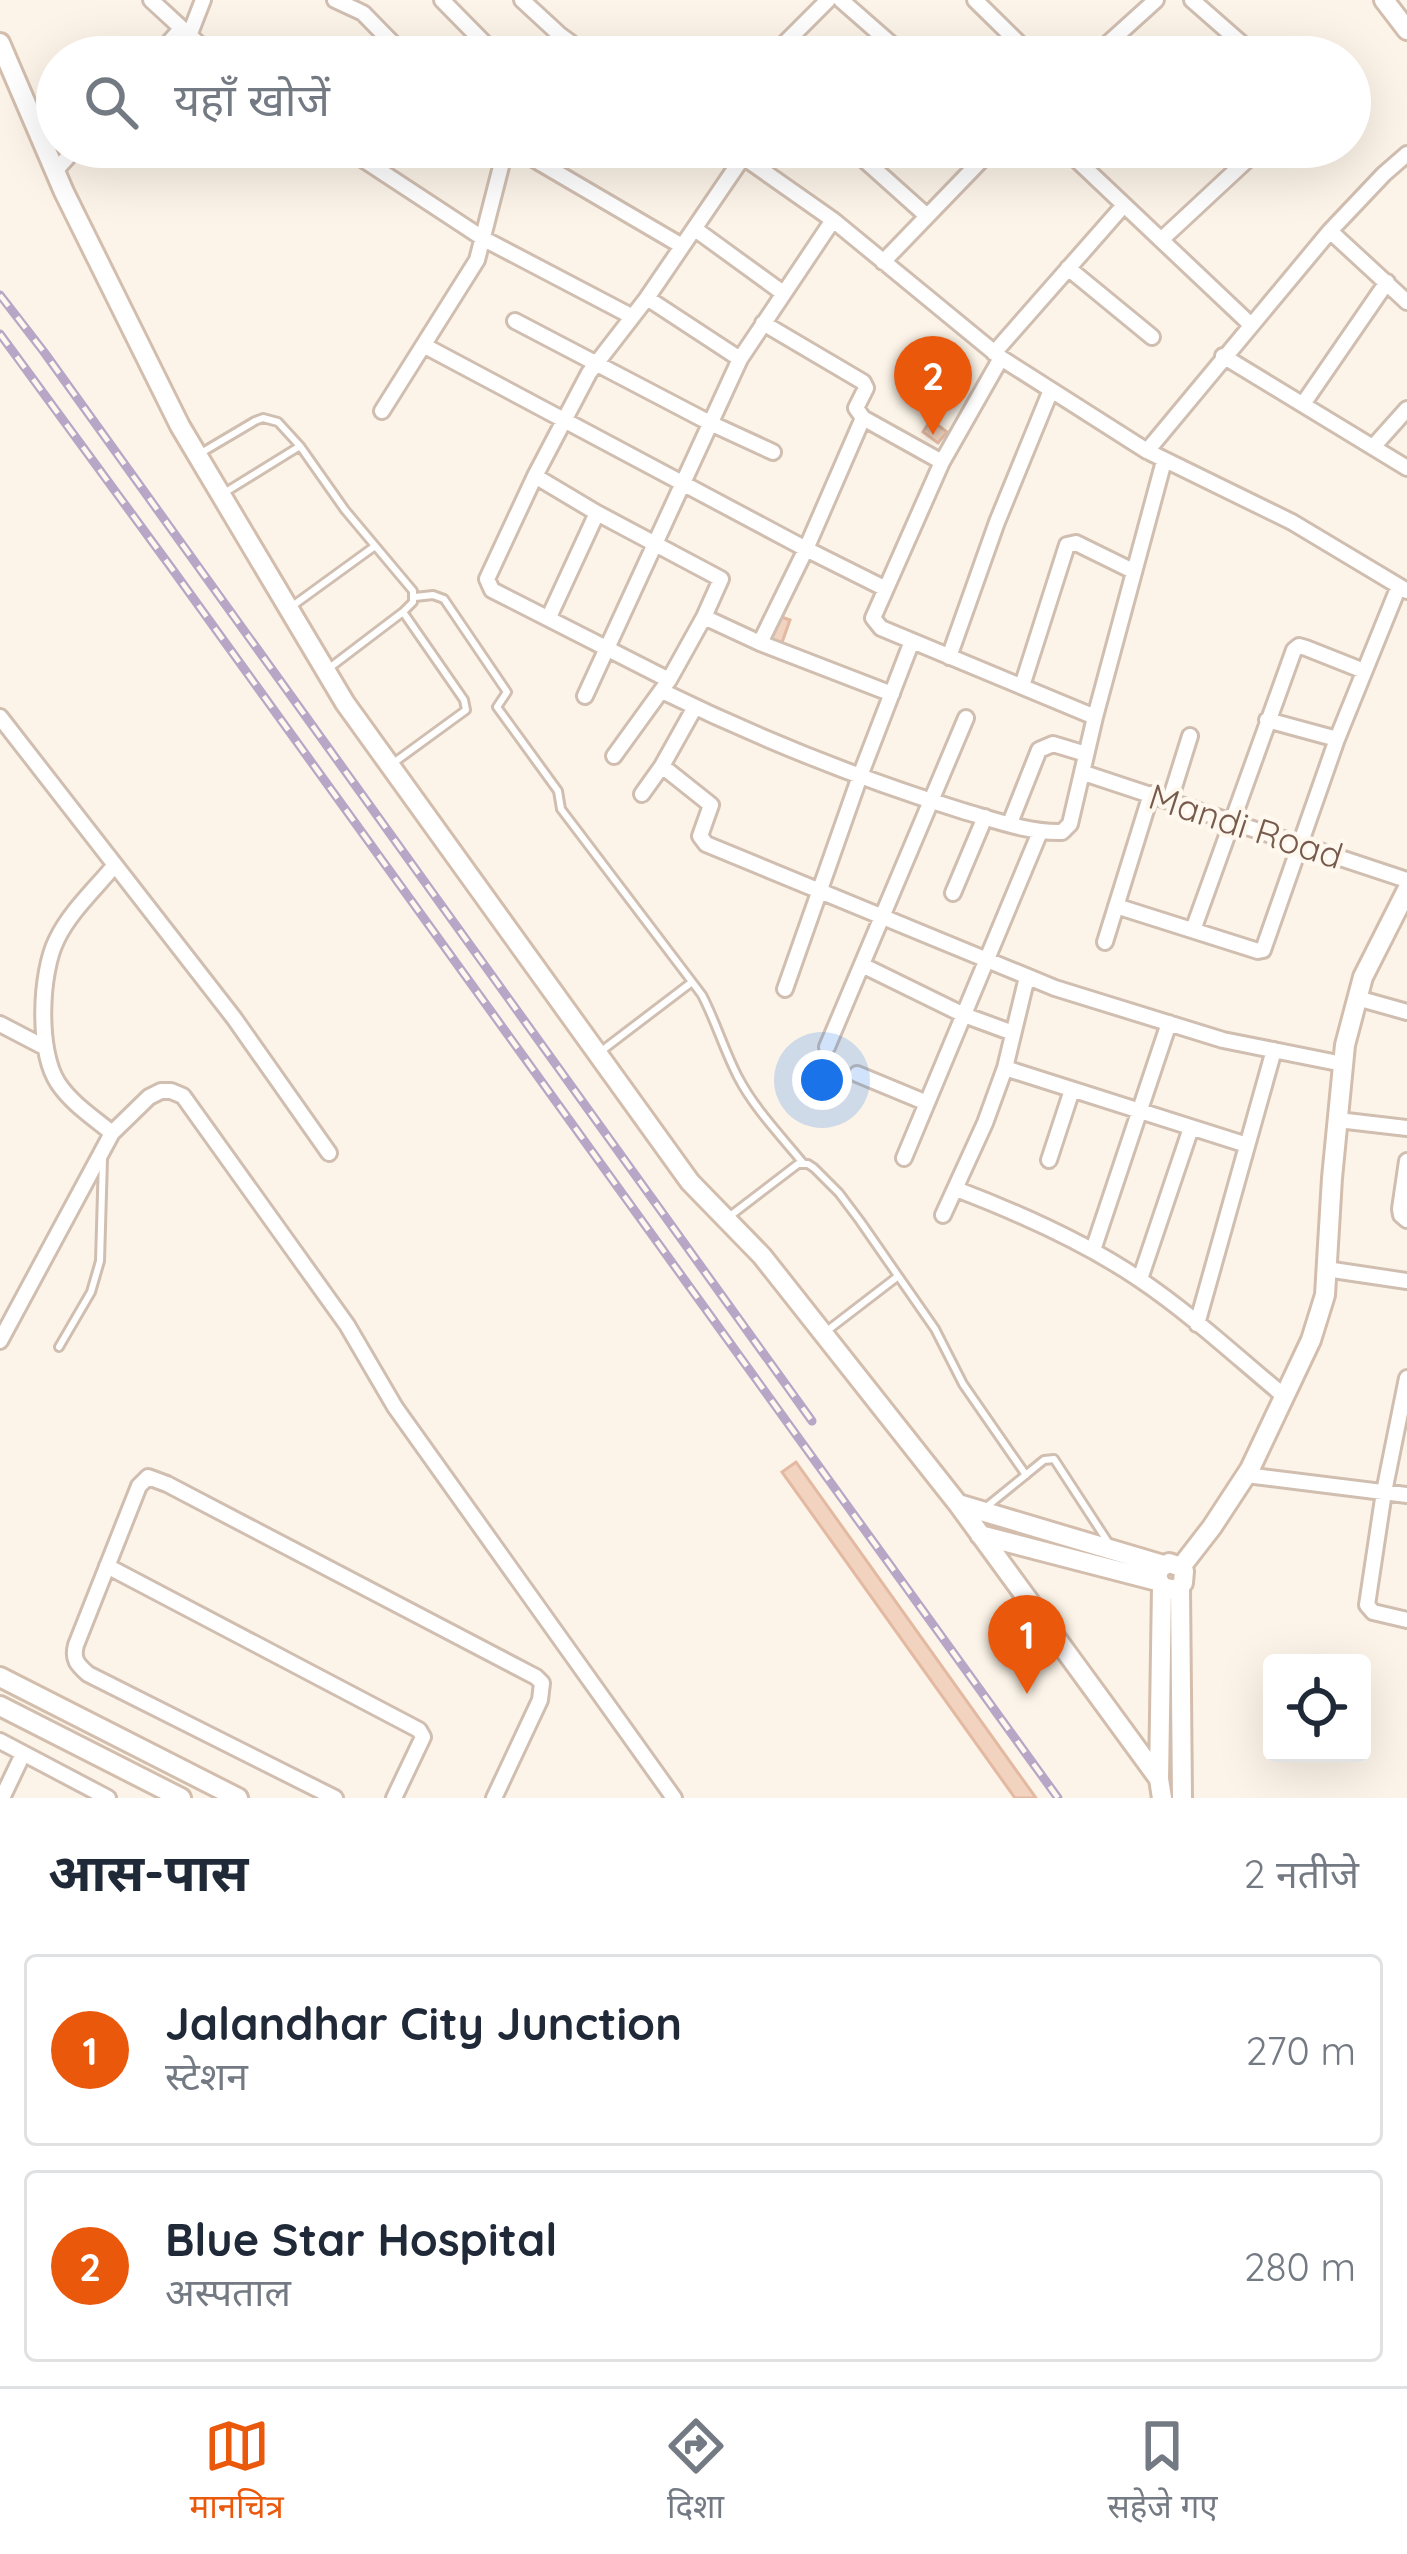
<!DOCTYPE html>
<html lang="hi">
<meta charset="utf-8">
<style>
body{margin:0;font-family:Quicksand,"Noto Sans Devanagari",sans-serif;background:#f2f2f3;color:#1f2937}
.controls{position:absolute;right:36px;bottom:36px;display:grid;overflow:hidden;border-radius:12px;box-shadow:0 12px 48px #0002}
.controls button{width:108px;height:108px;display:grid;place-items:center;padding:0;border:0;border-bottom:3px solid #e0e1e3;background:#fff;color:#1f2937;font:60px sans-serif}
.you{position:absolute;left:822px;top:1080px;width:42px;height:42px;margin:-30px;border:9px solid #fff;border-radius:50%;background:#1a73e8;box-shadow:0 0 0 18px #1a73e833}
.badge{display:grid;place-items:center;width:78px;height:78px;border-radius:50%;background:#ea580c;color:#fff;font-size:39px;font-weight:700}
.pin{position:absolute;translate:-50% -99px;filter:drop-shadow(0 3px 6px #0008)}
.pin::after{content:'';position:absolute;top:63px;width:42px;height:36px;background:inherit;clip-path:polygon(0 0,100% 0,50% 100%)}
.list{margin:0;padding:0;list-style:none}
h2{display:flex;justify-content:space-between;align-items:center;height:156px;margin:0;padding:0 48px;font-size:51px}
h2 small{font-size:39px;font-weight:400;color:#747a83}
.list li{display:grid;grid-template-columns:78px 1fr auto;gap:36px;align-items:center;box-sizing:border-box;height:192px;margin:0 24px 24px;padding:0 24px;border:3px solid #e0e1e3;border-radius:12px}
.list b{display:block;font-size:45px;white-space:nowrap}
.list p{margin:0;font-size:39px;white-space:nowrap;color:#747a83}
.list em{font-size:39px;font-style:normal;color:#747a83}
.icon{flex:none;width:66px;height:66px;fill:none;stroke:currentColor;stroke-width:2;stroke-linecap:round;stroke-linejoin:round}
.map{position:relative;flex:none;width:1407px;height:1798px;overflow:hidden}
.search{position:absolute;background:#fff;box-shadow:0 12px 48px #0002;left:36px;right:36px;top:36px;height:132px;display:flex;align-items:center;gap:30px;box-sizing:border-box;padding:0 42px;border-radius:66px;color:#747a83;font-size:45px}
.sheet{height:588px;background:#fff}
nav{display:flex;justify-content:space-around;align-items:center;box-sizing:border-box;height:168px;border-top:3px solid #e0e1e3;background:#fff;font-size:33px;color:#747a83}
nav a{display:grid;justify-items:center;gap:6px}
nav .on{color:#ea580c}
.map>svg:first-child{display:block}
.building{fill:#f1d3c0;stroke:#e3b9a1;stroke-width:3}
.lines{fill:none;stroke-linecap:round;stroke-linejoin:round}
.lane-casing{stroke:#d0beb0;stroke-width:12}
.street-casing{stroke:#d0beb0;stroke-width:20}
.secondary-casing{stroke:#d3beae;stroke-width:24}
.lane{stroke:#fff;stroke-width:6}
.street{stroke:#fff;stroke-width:14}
.secondary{stroke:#fff;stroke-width:18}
.rail-casing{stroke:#b7a6c6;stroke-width:9}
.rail{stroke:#fff8ee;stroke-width:4.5;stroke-dasharray:14;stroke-linecap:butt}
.labels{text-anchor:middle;stroke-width:9;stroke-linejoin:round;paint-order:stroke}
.street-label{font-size:36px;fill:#765a4c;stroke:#fff8ee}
</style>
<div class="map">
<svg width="1407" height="1798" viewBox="0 0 1407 1798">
<rect width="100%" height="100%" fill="#fcf4e8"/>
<path class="building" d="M 931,420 L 947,432 L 938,443 L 923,432 Z
M 776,615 L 790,620 L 780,648 L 765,643 Z
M 796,1462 L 1036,1798 L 1015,1798 L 782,1472 Z"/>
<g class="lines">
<defs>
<path id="lane" d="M 201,453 L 255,421 L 263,418 L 278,422 L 300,446 L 345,510 L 413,591 L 413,602 L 403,612 L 464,700 L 466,710 L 392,764
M 224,493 L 300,446
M 415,597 L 433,595 L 444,599 L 507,692 L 497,707 L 558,791 L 561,809 L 702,995 C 716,1022 724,1050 738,1077 C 754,1108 781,1136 803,1163
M 291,607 L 375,546
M 328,669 L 403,612
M 600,1052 L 692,982
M 730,1216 L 798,1164 L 808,1164 L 814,1168 L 839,1193 L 860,1221 L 935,1329 L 963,1384 L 1026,1475
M 828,1330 L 897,1277
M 59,1347 L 91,1292 L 100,1261 L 103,1159
M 985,1508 L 1044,1460 L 1054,1459 L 1108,1542"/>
<path id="street" d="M 151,0 L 213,57
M 335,0 L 363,13 L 406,57
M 442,0 L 498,57
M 522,0 L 560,35 L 590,57
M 841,0 L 906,57
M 975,0 L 1033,57
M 1192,0 L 1257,57
M 189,36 L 203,0
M 1114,38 L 1135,57
M 156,57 L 181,29
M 771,57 L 828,0
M 1093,57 L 1156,0
M 344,147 L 484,239 L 631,316
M 513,147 L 682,246
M 729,147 L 833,220 L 1001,358 L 1147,451 L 1292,522 L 1407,591
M 850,147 L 927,216
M 1063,147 L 1250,324
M 1233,147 L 1247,160
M 55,171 L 77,147
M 695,229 L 783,293
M 1330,231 L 1407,302
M 1161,240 L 1261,147
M 883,262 L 994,147
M 1068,268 L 1152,337
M 647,298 L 740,359
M 515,321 L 710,423 L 773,452
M 763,323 L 863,382 L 866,388 L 856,408 L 863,418 L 942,462
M 425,346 L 806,549 L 884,588
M 994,353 L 1124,205
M 1223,356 L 1407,468
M 1001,358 L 942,462 L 873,618 L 881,628 L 1095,717
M 1303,404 L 1387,282
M 382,411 L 477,260 L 506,147
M 1373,447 L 1407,409
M 1147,451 L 1330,231 L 1384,174 L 1407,154
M 535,476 L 597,513 L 721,579 L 704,617 L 669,680 L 614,756
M 549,617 L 597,513
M 704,617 L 760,643 L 892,694
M 760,643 L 806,549 L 863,418
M 949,657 L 997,522 L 1051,390
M 669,680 L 492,590 L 487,579 L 535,476 L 589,373 L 647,298 L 743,157
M 1022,686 L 1067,545 L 1076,543 L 1133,571
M 662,691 C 758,738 860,779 963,811 C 994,820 1029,833 1062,832 L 1070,824 L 1095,717 L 1164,461
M 585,696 L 740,359 L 833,220
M 0,717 L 234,1018 L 329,1153
M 1267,720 L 1337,739
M 662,766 L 711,805 L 700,836 L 706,844 L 1055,988 L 1223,1040 L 1343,1064
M 1084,773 L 1407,880
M 642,794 L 662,766 L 695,707
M 1170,800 L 1190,736
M 1010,823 L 1039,750 L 1053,744 L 1086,754
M 953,893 L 985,817
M 1116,906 L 1258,951 L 1263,950 L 1337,739 L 1399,586
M 1193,930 L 1294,650 L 1299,646 L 1306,648 L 1364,671
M 1105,942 L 1151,794
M 862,965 L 964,1015 L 1013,1033
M 785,989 L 860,776 L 912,641
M 1357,998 L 1407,1012
M 0,1024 L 46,1048
M 827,1047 L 966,718
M 1005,1068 L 1247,1145
M 857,1074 L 927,1103
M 1338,1120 L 1407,1128
M 112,1133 C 94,1118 71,1103 58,1083 C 37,1051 40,972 57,939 C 70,912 95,889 114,866
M 904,1158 L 1040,832
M 1049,1160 L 1072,1090
M 1407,1161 L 1400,1209 L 1401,1215 L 1407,1220
M 956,1189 C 1019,1213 1083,1241 1139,1279 C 1191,1314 1237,1357 1284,1396
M 943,1215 L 985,1123 L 1005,1068 L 1027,977
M 1093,1250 L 1169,1023
M 1326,1269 L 1407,1281
M 1140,1279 L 1191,1128
M 1197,1324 L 1274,1050
M 0,1341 L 112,1133 L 149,1097 L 161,1091 L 171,1091 L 183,1096 L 347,1325 L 395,1407 L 674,1798
M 1407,1378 L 1384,1492 L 1367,1605 L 1373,1612 L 1407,1620
M 1246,1475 L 1407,1495
M 107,1566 L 419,1730 L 423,1737 L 394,1798
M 0,1741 L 108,1798
M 2,1798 L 23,1754
M 335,1798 L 88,1674 C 78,1665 72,1660 76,1645 L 139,1486 L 148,1477 L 167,1484 L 536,1677 L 542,1683 L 540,1700 L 494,1798"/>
<path id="secondary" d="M 1384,0 L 1407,30
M 0,43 L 64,192 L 180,426 L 345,703 L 690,1182 L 762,1256 L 958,1504 L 1159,1779
M 958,1504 L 1163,1565
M 980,1535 L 1157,1581
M 1181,1567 L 1169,1563 L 1160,1568 L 1157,1577 L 1162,1587 L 1176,1590 L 1183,1583 L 1184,1571 L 1181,1567 L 1212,1527 L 1250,1469 L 1311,1340 L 1325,1295 L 1332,1178 L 1345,1045 L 1363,977 L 1407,890
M 1162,1587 L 1159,1779 L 1162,1798
M 1180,1587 L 1182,1798
M 0,1677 L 238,1798
M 0,1706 L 181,1798"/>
</defs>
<use href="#lane" class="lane-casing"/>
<use href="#street" class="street-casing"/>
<use href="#secondary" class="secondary-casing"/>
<use href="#lane" class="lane"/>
<use href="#street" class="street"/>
<use href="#secondary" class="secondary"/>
<defs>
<path id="rail" d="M 0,295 L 44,352 L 812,1421
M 0,334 L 170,566 L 1058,1798"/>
</defs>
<use href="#rail" class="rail-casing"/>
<use href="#rail" class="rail"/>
</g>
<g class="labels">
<g class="street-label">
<text transform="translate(1246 826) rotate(18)" y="13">Mandi Road</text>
</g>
</g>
</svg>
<div class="controls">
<button><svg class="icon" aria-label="locate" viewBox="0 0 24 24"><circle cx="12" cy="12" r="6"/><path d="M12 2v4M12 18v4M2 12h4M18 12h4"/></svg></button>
</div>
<div class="you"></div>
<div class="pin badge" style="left:1027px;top:1694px">1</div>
<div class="pin badge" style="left:933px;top:435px">2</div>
<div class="search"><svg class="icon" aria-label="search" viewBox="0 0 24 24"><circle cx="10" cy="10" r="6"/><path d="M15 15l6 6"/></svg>यहाँ खोजें</div>
</div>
<section class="sheet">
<h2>आस-पास<small>2 नतीजे</small></h2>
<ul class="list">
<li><span class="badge">1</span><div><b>Jalandhar City Junction</b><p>स्टेशन</p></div><em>270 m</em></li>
<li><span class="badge">2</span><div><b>Blue Star Hospital</b><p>अस्पताल</p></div><em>280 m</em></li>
</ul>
</section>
<nav>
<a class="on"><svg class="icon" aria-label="map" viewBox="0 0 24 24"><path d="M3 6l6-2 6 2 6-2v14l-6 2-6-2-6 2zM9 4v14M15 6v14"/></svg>मानचित्र</a>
<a><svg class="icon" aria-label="directions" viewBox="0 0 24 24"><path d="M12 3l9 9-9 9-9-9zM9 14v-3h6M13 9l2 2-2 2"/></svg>दिशा</a>
<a><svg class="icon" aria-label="saved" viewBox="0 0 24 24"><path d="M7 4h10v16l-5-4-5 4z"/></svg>सहेजे गए</a>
</nav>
